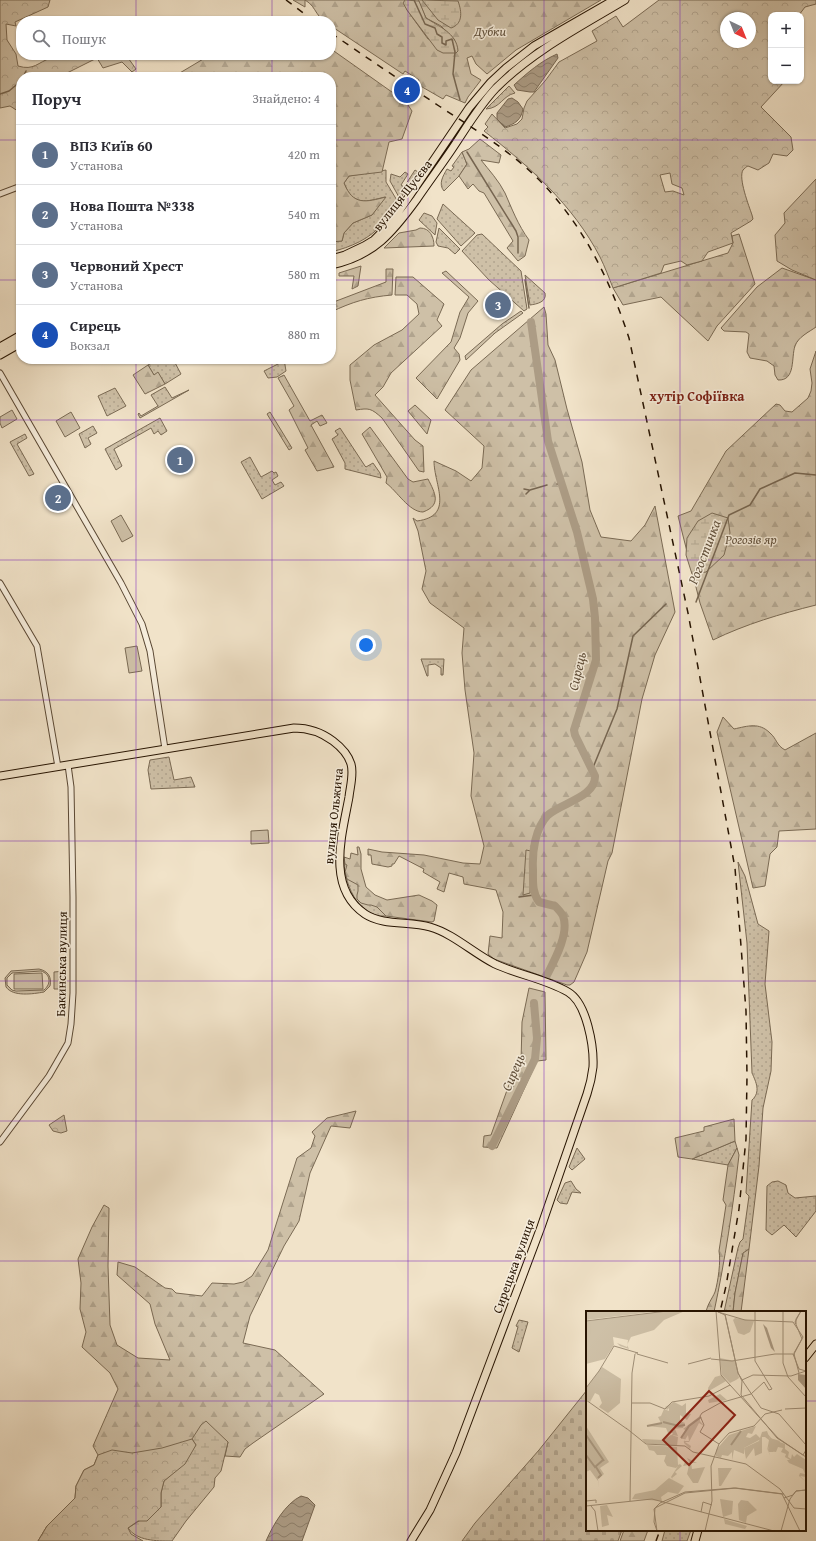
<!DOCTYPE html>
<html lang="uk">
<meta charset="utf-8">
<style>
body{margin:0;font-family:"Gentium Book Plus",serif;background:#f2f2f3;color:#2b2b33}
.controls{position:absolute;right:12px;top:12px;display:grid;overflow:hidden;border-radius:8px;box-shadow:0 1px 3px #0004}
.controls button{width:36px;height:36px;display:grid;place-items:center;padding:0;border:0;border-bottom:1px solid #e1e1e2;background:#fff;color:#2b2b33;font:20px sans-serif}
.compass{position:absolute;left:720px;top:12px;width:36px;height:36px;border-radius:50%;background:#fff;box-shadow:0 1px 3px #0004;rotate:137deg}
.you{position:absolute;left:366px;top:645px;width:14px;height:14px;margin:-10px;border:3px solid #fff;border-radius:50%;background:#1a73e8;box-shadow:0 0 0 6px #1a73e833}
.badge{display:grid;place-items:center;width:26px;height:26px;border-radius:50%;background:#1a73e8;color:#fff;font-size:13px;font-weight:700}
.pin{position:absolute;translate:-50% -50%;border:2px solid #fff;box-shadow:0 1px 4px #0006}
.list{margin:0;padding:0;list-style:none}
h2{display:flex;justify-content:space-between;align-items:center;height:52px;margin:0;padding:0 16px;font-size:17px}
h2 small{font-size:13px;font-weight:400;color:#7c7c81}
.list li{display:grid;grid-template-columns:26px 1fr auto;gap:12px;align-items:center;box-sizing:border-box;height:60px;padding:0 16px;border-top:1px solid #e1e1e2}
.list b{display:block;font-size:15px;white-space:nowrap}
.list p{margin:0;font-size:13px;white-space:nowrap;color:#7c7c81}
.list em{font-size:13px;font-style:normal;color:#7c7c81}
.icon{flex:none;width:22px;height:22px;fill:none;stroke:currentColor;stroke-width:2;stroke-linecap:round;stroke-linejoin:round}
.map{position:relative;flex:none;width:816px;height:1541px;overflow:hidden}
.search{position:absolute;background:#fff;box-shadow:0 1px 3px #0004;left:16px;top:16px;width:320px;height:44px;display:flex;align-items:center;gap:10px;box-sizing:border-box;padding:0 14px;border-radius:16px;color:#7c7c81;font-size:15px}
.panel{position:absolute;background:#fff;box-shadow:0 1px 3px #0004;left:16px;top:72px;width:320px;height:292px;border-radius:16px}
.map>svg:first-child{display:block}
.grass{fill:url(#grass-dots);stroke:#7a6a54}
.forest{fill:url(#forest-firs);stroke:#7a6a54}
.wetland{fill:url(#wetland-marsh);stroke:#7a6a54}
.cemetery{fill:url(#cemetery-stones);stroke:#7a6a54}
.park{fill:url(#park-crowns);stroke:#7a6a54;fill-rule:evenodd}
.pitch{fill:#cec0a7;stroke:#7a6a54;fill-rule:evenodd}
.water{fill:url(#water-waves);stroke:#766550}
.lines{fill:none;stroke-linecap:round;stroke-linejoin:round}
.stream{stroke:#766550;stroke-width:1.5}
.river{stroke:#ac9c85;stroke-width:8}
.minor-casing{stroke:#594733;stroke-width:7}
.major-casing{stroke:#261301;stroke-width:9}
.minor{stroke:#f6eddc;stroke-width:5}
.major{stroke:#f1e3c9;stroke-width:7}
.rail{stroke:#261301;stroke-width:1.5;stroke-dasharray:7 7;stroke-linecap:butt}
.grid{fill:none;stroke:#7b2cbf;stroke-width:1;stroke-opacity:0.55}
.labels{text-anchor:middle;stroke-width:3;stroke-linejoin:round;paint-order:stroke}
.park-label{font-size:13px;font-style:italic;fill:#61503b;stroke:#f6eddc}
.street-label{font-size:13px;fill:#261301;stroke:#f6eddc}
.neighbourhood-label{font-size:14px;font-weight:bold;fill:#7a1f14;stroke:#f6eddc}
.water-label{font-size:14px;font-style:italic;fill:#62513c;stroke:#f6eddc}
.inset-river{fill:none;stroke:#ac9c85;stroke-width:2}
.inset-road{fill:none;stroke:#a09079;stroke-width:1}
.view{fill:#8f2418;fill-opacity:0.15;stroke:#8f2418;stroke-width:2}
.inset-edge{fill:none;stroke:#261301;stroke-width:2}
</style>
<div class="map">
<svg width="816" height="1541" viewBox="0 0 816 1541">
<defs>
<pattern id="grass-dots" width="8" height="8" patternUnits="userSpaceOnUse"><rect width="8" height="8" fill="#cec0a7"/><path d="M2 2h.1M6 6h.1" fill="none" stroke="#b1a48e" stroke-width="1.8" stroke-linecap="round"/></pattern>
<pattern id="forest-firs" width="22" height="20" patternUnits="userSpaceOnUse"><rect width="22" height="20" fill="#cec0a7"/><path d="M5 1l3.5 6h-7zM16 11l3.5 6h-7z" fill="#b1a48e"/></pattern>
<pattern id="wetland-marsh" width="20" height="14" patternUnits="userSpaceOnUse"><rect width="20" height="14" fill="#cec0a7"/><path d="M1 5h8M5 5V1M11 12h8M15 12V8" fill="none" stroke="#b1a48e"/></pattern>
<pattern id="cemetery-stones" width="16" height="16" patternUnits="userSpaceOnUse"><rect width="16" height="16" fill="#cec0a7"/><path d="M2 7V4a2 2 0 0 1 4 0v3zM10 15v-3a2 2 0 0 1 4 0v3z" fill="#b1a48e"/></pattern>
<pattern id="park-crowns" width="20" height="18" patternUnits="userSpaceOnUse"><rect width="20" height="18" fill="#cec0a7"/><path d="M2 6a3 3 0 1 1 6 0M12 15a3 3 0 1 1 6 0" fill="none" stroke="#b1a48e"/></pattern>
<pattern id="water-waves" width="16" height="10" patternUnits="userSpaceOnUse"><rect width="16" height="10" fill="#ac9c85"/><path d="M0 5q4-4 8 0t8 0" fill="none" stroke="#8c7e6a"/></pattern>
</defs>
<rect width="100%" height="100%" fill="#f1e3c9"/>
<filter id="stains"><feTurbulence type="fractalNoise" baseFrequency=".005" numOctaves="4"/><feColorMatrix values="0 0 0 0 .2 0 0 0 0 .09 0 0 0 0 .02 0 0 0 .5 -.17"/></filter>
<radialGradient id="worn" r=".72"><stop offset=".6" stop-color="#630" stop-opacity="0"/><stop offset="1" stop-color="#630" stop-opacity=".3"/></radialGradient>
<path class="grass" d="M 509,86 L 515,93 C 502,96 501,108 486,109 Z
M 462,152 L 467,164 L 459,176 L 444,191 C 438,184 443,176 447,169 L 451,171 L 454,167 L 452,166 Z
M 386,170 L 386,182 L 398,202 C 392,208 389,216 383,223 C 370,239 351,247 331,252 L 331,242 L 342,241 L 344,233 L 353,223 L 372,215 L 385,197 C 365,202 353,206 344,183 L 349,176 Z
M 415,170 L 418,172 L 400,199 L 390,181 L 391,174 L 400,177 L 405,172 L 408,174 L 401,185 L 404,187 Z
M 443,204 L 475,233 L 461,246 L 437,219 Z
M 424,213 L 432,216 L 437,223 L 435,235 L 419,220 Z
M 439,228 L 460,249 L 455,254 L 448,248 L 438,246 L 436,242 Z
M 482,234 L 521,271 L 527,309 L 524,311 L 489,280 L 462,251 L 477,235 Z
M 525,275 L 545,293 C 547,302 537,304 530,305 Z
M 521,311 L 523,313 L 495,333 L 466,360 L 465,356 L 502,324 Z
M 159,359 L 173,359 L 181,374 L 165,384 L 158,373 L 154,375 L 148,365 Z
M 278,359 L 284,359 L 286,371 L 277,377 L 268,378 L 264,371 L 280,363 Z
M 165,387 L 172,398 L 189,390 L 140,418 L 138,414 L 139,413 L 141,416 L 158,406 L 151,395 Z
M 115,388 L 126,406 L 107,416 L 98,396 Z
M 160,418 L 167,431 L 161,435 L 158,431 L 154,434 L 151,428 L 114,449 L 122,466 L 116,470 L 105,449 Z
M 93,426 L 97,433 L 88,438 L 91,444 L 85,448 L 79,434 Z
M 340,428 L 365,466 L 366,467 L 373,463 L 380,473 L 381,478 L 345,469 L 345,463 L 332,439 L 338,435 L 335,431 Z
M 25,434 L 27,438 L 17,444 L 34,474 L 29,476 L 10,442 Z
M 250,457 L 261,477 L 272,471 L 274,473 L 276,472 L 278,476 L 272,480 L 275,485 L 281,482 L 284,486 L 262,499 L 241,462 Z
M 421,659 L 444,659 L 443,675 L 441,675 L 441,668 L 435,664 L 428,665 L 428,676 L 427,676 Z
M 169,757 L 174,780 L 191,777 L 195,787 L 151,789 L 148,770 L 150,760 Z
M 344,857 L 364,891 L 386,916 C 357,918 343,881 344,857 Z
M 738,862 L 745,876 L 758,924 L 769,931 L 765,984 L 772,1042 L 771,1071 L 763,1108 L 759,1166 L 749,1249 L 743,1254 L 735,1293 L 733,1312 L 724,1312 L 738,1248 L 740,1242 L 743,1239 L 749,1196 L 746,1193 L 752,1100 C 761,1092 756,1082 752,1073 L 747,943 Z
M 735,1141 L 737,1148 L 728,1165 L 692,1159 Z
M 577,1148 L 585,1159 L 572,1170 L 569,1167 Z
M 571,1181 L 576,1189 L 581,1193 L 572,1192 L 567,1204 L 560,1203 L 557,1200 L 565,1183 Z
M 778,1181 L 786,1185 L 788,1193 L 795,1198 L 816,1196 L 816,1211 L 796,1237 L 784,1225 L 772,1235 L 766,1230 L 767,1186 L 772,1182 Z
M 519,1320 L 528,1322 L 519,1352 L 512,1348 L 518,1327 L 516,1326 Z
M 665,1530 L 691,1530 L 687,1541 L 662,1541 Z"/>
<path class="forest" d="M 293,0 L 405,0 L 407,10 L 428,39 L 455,40 L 441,26 L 426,18 L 418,0 L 601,0 L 516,50 L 487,74 L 476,64 L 472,56 L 467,58 L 471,74 L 481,80 L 468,97 L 465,103 L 446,95 L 443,99 L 417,84 L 419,80 L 405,71 L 403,74 L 331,26 L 331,21 C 315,21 318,7 305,0 L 305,7 Z
M 331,49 L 406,102 L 412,111 L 402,139 L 389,142 L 382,172 L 349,176 L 344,183 C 353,206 366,202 386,197 L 372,215 L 353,223 L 344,233 L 342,241 L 331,242 L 331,77 L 173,77 L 210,55 L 331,55 Z
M 480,139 L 501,155 L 499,163 L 481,160 C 489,170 499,181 505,193 C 512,209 518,225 529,240 L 525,256 L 518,261 L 507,248 L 513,241 L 484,193 L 479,191 L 473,184 L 468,189 L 459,176 L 467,164 L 462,152 L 469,149 Z
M 420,228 C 430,228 434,237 434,246 L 384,248 L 399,233 L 416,230 Z
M 739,234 L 755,284 L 717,326 L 708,341 L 661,297 L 623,305 L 613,288 L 728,253 L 733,243 L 732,236 Z
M 361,266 L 358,286 L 352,289 L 354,276 L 339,276 L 339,273 Z
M 782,268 L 816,280 L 816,327 C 809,332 798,337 795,346 C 791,357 796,381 778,380 L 775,375 L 774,366 L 767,361 L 750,358 L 747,352 L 749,334 L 746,332 L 724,331 L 721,328 L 757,287 Z
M 386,269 L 393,269 L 392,295 C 368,297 352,302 331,312 L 331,303 L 386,282 Z
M 446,271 L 478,301 L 468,313 L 460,338 L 454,348 L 459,354 L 460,360 L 437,399 L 416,378 L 451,342 L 460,312 L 469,297 L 442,273 Z
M 396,277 L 413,277 L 444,304 L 437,320 L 442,326 L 391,373 L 383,387 L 375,395 L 415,440 L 423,446 L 424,472 L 419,471 L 382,418 C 371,408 369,408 356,410 L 350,380 L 350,365 L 374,345 L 402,330 L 419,314 L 417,304 L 407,295 L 395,295 Z
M 544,307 L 546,314 L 548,345 L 555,360 L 567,409 L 582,462 L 590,510 L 601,537 L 631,541 L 645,525 L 655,506 L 675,612 L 655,655 L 642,699 L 612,853 L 608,861 L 587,952 L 574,982 L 570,985 L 567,985 L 494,959 L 488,954 L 490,936 L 502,938 L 503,912 L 496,890 L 464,884 L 463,877 L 449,873 L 444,892 L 437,889 L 440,882 L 423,872 L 424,869 L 399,856 L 394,864 L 392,864 L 392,866 L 388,867 L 372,864 L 371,855 L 368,855 L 368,849 L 382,852 L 424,855 L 463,863 L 480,864 L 484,846 L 471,796 L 474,753 L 465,690 L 462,653 L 464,628 L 430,603 L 422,589 L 426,571 L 418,531 L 413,518 L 417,521 C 455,516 434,485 434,461 L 456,471 L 471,481 L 482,468 L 484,446 L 445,410 L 471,370 Z
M 816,351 L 816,605 C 780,614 746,624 713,640 L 700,603 L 678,516 L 691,511 L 726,451 L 776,404 L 780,405 L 785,411 L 792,412 L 808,398 L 811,391 L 812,383 L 810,369 Z
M 148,365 L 154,375 L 158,372 L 165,384 L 145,394 L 133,375 Z
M 284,375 L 310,421 L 322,415 L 327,423 L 320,426 L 317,421 L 311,425 L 334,467 L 317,471 L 305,450 L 308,448 L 289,410 L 294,406 L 278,378 Z
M 415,405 L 431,420 L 427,434 L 408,411 Z
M 270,412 L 292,448 L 289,450 L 267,414 Z
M 370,427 L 408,479 L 413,482 L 428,479 C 435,493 442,505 423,512 C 409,512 397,491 386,483 L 387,477 L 362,434 Z
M 723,717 L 734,729 C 748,726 759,722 770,733 C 777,739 776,745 785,750 L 816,733 L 816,829 L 779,831 L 777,847 L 770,854 L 765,886 L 753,888 L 717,732 Z
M 357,847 L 359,847 L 361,854 L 361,869 L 366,887 L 375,895 L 387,900 L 419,895 L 432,901 L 437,905 L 434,921 L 432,922 L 386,916 L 377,907 L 371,905 L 368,905 L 361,903 L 357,899 L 357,895 L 358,891 L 358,885 L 347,879 L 345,872 L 347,865 L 345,864 L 344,857 L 350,859 L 351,853 L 358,855 Z
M 529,988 L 545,992 L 546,1060 L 537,1061 L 497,1148 L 483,1147 L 484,1136 L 491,1135 L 516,1065 L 521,1063 L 522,1022 Z
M 356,1111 L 350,1128 L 331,1126 L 310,1173 L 299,1221 L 284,1246 L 250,1316 L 243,1343 L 275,1350 L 324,1394 L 253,1443 L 245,1449 L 240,1457 L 225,1456 L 228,1442 L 196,1445 L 38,1541 L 47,1526 L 75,1498 L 76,1486 L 84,1470 L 94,1465 L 98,1455 L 93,1446 L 118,1389 L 110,1373 L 82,1347 L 86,1332 L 80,1309 L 81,1283 L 78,1259 L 92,1227 L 104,1205 L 109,1208 L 108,1266 L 110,1325 L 117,1345 L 138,1358 L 170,1360 L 155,1324 L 150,1304 L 117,1275 L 118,1262 L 135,1267 L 165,1288 L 172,1289 L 176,1293 L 202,1296 L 212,1283 L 234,1284 L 243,1282 L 252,1276 L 268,1250 L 297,1158 L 311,1148 L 315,1136 L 312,1132 L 327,1118 Z
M 734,1119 L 735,1141 L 692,1159 L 678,1157 L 675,1138 L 704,1131 L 704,1127 Z
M 737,1148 L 739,1155 C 733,1208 725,1260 714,1312 L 706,1312 C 708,1303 712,1299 715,1292 C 718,1282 721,1261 719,1251 L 726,1205 L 723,1200 L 728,1165 Z
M 749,1249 L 741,1312 L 733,1312 L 735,1293 L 743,1253 Z
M 624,1530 L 648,1530 L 644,1541 L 620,1541 Z"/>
<path class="wetland" d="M 405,0 L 419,1 L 426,18 C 438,26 457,33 458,51 L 456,53 L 443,53 L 437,50 L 407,10 L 403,3 Z
M 422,0 L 458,1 C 462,12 463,24 451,28 L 438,20 Z
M 712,513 L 728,518 L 730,533 L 724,555 L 706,572 L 692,574 L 686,555 L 687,538 L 698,521 Z
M 526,850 L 531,851 L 530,893 L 523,895 Z
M 206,1421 L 228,1442 L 221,1471 L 215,1478 L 214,1487 L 186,1521 L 172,1541 C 156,1541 137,1541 128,1528 L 161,1507 L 161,1493 L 164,1481 L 173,1473 L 196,1445 L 192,1439 L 201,1425 Z"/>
<path class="cemetery" d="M 587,1390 L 587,1530 L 622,1530 L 618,1541 L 462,1541 L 475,1523 L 539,1450 Z"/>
<path class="park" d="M 0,0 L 50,0 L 48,7 L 15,22 L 16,26 L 6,24 L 7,40 L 16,54 L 18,66 C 34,71 38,62 51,58 C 56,56 62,58 67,55 L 126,55 L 136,69 L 132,72 L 122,62 L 103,68 L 97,58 L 59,77 L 21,77 L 21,118 L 20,118 L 21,113 L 10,106 L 0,108 Z
M 659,0 L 816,0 L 816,4 L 805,7 L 799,15 L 771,15 L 771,81 L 785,81 L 761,107 L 791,137 L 793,150 L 787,156 L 773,154 L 769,163 L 758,170 L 748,166 C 747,166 744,169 743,170 C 738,178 749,206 752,215 L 753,219 L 751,221 L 731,233 L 733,243 L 708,252 L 702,261 L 687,265 L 681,261 L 664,265 L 661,273 L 613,288 C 609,278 605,267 600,257 C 573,205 530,167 484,131 L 488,127 L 485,124 L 492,114 L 505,128 L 517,124 L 522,119 L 524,108 L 527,101 L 545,81 L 559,62 L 597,41 L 592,31 L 616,16 L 623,27 ZM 726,18 L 750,18 L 750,42 L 726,42 ZM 670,173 L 672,184 L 682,188 L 684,195 L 673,191 L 665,192 L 660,175 Z
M 816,179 L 816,280 L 792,270 L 777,261 L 775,235 L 785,223 L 784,213 Z
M 64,1115 L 67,1131 L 61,1133 L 53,1131 L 49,1125 Z
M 192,1439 L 196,1445 L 185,1464 L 164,1481 L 161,1493 L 161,1507 L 147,1521 L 138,1521 L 128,1528 L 131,1534 L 143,1541 L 38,1541 L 47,1526 L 75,1498 L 76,1486 L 84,1470 L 94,1465 L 98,1455 L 112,1450 L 132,1453 L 162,1448 Z"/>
<path class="pitch" d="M 12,410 L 17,419 L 2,428 L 0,423 L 0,417 Z
M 71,412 L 80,428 L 65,437 L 56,421 Z
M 121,515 L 133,536 L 122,542 L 111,521 Z
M 137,646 L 142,671 L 129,673 L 125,648 Z
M 268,830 L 269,843 L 251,844 L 251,831 Z
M 39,969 C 48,971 52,977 50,986 L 44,992 C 33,994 13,997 6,987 L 5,978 L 11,971 ZM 41,971 C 50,974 52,983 44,990 L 16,991 L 12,990 L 7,985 L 7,978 L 12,973 Z
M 65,971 L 66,989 L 54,989 L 54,972 Z
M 42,973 L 43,989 L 14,989 L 14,974 Z"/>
<path class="water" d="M 557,54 L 558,58 L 534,92 L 530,92 L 517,90 L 514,85 C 527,73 541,61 557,54 Z
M 512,98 L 518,102 L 523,109 C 521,120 515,124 505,127 L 497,119 L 497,113 L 508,99 Z
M 301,1496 L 308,1498 L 315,1505 L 302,1541 L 266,1541 C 273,1525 285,1504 301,1496 Z"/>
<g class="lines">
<path class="stream" d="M 414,0 L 425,24 L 435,28 L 437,34 L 442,37 L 442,43 L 446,45 L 446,41 L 452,39 L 455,52 L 453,74 L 460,100
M 23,77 L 26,71
M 0,94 L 9,91 L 21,81
M 467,152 L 516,231 L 518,237 L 518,253
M 525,280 L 529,308
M 557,484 L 561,484
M 524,489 L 529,490
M 526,494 L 530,490 L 547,485
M 696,602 L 729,515 L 750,505 L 760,489 L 795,473 L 816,475
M 592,770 L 617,709 L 633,636 L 666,604
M 519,897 L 534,895"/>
<path class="river" d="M 531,322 L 548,441 L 577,532 L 593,599 L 595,618 L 596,660 L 574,730 L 575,735 L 595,776 C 596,797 561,803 548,815 C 535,828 532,852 533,870 C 533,882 532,892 539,902 L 555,906 C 558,909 561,912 563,916 C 570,934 553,963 545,979
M 492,1146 L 535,1059 L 537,1038 L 534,1003"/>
<defs>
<path id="minor" d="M 0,194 L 21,186
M 0,373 L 121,583 L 142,624 L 150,651 L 165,749
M 0,583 L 37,646 L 58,767
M 0,1142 L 49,1076 L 68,1043 L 71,1024 L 73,993 L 73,897 L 71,787 L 68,765"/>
<path id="major" d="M 331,259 L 345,255 L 364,246 L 374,240 L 391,223 L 469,108 L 491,82 L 506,68 L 534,46 L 614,0
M 331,265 C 374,256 393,232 417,199 C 428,183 439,168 450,152 C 465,130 478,107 496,88 C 533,51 580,27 625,0
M 0,347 L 21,335
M 0,355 L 21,343
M 0,776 L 294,728 C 309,728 321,732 333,741 C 341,747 348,754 351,764 C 354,774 350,787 349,797 C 342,835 326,888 365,914 C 383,926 410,921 430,927 C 454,934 473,953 495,964 C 519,975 546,979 568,992 C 587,1003 594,1047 593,1067 C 592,1076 590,1085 587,1094 L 541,1227 L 456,1453 L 430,1510 L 411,1541
M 805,1358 L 816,1344
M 695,1541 L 698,1530"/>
</defs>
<use href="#minor" class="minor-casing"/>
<use href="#major" class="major-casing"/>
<use href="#minor" class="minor"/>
<use href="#major" class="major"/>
<path class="rail" d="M 286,0 L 314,21
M 331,33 C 367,58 403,82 439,106 C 480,133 521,157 553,195 C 589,237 612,286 629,338 L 688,613 L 735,868 L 746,1011 L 747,1076 L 746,1139 L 739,1209 L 726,1286 L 720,1312
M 656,1541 L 660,1530"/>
</g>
<path class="grid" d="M 136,0 L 136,21M 272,0 L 272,21M 408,0 L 408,1541M 544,0 L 544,1541M 680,0 L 680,1312M 136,55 L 136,77M 272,55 L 272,77M 0,140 L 21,140M 331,140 L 816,140M 0,280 L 21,280M 331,280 L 816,280M 136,359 L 136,1541M 272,359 L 272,1541M 0,420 L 816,420M 0,560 L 816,560M 0,700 L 816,700M 0,841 L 816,841M 0,981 L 816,981M 0,1121 L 816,1121M 0,1261 L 816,1261M 0,1401 L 587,1401M 805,1401 L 816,1401M 680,1530 L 680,1541"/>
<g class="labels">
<g class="park-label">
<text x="490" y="36">Дубки</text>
<text x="751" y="544">Рогозів яр</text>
</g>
<g class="street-label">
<text transform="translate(402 195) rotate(-52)" y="5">вулиця Щусєва</text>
<text transform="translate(333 816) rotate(-84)" y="5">вулиця Ольжича</text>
<text transform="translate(61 964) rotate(-89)" y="5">Бакинська вулиця</text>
<text transform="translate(513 1266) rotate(-70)" y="5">Сирецька вулиця</text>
</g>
<g class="neighbourhood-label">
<text x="697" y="401">хутір Софіївка</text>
</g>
<g class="water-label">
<text transform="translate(704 552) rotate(-69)" y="5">Рогостинка</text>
<text transform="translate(577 671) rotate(-77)" y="5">Сирець</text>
<text transform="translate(513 1072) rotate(-67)" y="5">Сирець</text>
</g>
</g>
<g transform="translate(586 1311)">
<rect width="220" height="220" fill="#f1e3c9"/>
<path d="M 149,7 L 168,10 L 164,21 L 158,24 L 152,22 L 147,9 ZM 134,47 L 149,50 L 153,67 L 150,69 L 144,72 L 136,64 ZM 0,115 L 23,151 L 14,157 L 18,163 L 12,168 L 13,177 L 12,170 L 4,159 L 0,161 ZM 21,194 L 27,206 L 21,204 L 23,214 L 16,216 L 14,195 Z" fill="#cec0a7"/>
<path d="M 0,0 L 74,0 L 0,9 ZM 81,0 L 99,0 L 78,9 L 68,19 L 45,26 L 41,34 L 43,38 L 34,35 L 31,32 L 41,36 L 42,29 L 27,26 L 28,34 L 19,48 L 0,53 L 0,10 ZM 88,91 L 96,95 L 100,92 L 100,102 L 105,103 L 101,109 L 94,104 L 94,110 L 99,112 L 97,117 L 85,118 L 89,118 L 92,125 L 86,124 L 91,127 L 91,135 L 59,132 L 56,128 L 77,129 L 86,124 L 87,122 L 82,122 L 80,117 L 62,115 L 75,112 L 72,106 L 75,105 L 78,98 L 83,100 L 83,97 L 81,99 L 79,96 ZM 114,105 L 114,110 L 118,115 L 113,112 L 103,131 L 99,131 L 105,135 L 104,138 L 98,132 L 98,130 L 103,130 L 102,124 L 97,132 L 99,128 L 95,128 L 100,119 L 97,118 ZM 181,120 L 185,131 L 181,140 L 183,129 L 179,126 L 176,126 L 176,142 L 169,145 L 168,137 L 160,148 L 158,137 L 173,130 L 176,121 ZM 181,122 L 186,128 L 199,133 L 199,138 L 203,141 L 202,146 L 205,148 L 206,143 L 208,146 L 211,143 L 220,149 L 220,166 L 214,165 L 220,171 L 213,165 L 214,162 L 219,163 L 217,158 L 203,152 L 201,149 L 204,149 L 199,146 L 200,143 L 195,141 L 197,137 L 192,136 L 190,141 L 183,140 L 186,131 ZM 61,134 L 91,136 L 92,154 L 94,153 L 96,155 L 89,161 L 91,163 L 86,167 L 88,170 L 85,166 L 92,155 L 90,157 L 81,155 L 78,150 L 80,144 L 71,144 L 68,140 L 63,139 Z" fill="#cec0a7"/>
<path d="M 16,56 L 35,68 L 34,92 L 22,102 L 13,96 L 16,92 L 13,84 L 9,82 L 4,91 L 0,88 L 0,77 ZM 134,83 L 141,89 L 123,92 L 122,89 ZM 132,157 L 146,157 L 135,175 L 133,175 Z" fill="#cec0a7"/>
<path d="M 136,64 L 140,70 L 123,80 L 122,77 L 129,66 ZM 170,115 L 166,123 L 162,122 L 160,126 L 164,127 L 170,123 L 175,128 L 158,137 L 158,143 L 148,139 L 146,149 L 146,141 L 142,145 L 136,144 L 135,147 L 130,145 L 130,139 L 143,124 ZM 85,124 L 92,126 L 91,135 L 59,132 L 60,129 L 78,129 ZM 184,127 L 194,130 L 187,141 L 183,141 L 184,145 L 182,139 ZM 101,147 L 111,152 L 105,152 L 106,158 L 119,156 L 112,172 L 107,172 L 101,163 L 103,154 L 97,155 L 99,151 L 104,152 ZM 83,167 L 98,175 L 92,183 L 82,181 L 75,186 L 76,190 L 46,188 L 49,183 L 69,179 ZM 134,188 L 147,190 L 146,203 L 137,206 ZM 155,189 L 162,190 L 171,199 L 161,205 L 160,212 L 153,209 L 152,193 ZM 138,208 L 161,215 L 159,218 L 139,213 Z" fill="#cec0a7"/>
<path d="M 177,13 L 181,17 L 189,41 L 185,37 ZM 212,63 L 220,64 L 220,78 L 212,69 L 207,71 L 212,69 Z" fill="#ac9c85"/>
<path class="inset-river" d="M 77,111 L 93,115 L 99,114M 61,115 L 76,112M 0,124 L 18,150M 95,127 L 103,115 L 115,106M 145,134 L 155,120M 0,144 L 9,156 L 17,149M 10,156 L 15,164 L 12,167"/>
<path class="inset-road" d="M 130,0 L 135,64 L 192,127 L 217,144 L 220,139M 130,0 L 139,4 L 152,62 L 156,70 L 155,84 L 191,127 L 220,146M 169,0 L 169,50 L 186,78M 197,0 L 197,52 L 202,66 L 220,86M 132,1 L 159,9 L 207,11 L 217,26 L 208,42M 139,3 L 152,62 L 158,72 L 175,97 L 193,103 L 220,134M 0,10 L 81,0M 210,13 L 210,8 L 215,0M 51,43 L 82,52M 207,43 L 213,58 L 220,60M 125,48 L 146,50 L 189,43 L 209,43M 102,53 L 125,47M 213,62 L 208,43 L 216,28 L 209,11 L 215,0M 156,69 L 167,64 L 205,65 L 220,60M 0,77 L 13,60 L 28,35 L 52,42 L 49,42M 0,89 L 41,118M 46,92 L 64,92 L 79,98 L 86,91 L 123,85 L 144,74M 199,98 L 220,97M 40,117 L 60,133 L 99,135 L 107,141 L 160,153 L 194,178 L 208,197 L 220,198M 133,133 L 114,121 L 118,114 L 114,105 L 116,102 L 134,92 L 165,83 L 178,71 L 183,79 L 186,78M 198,187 L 207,184 L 210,180 L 220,179M 0,190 L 10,189 L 10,192M 44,190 L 46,62 L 49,43M 0,195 L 66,188 L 188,220M 5,195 L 9,200 L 12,220M 115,201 L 117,191 L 126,194M 71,220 L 68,211 L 69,197 L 99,182 L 150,177 L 198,183M 71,220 L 68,198 L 74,192 L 99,181 L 148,177 L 196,183 L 214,220M 119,220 L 126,190 L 125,155 L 133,133 L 143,122 L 168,115 L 179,103 L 196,99M 195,220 L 204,188 L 210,180 L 220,179"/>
<path class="view" d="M 123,80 L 149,104 L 103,154 L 77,129 Z"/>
<rect width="220" height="220" class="inset-edge"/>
</g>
<rect width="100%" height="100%" filter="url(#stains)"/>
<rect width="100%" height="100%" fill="url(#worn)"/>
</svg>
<div class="controls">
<button>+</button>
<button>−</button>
</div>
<svg class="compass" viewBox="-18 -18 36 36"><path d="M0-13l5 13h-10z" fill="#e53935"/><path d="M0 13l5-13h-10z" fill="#7c7c81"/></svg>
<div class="you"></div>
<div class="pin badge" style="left:180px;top:460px;background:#5c6f8a">1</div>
<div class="pin badge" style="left:58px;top:498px;background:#5c6f8a">2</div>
<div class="pin badge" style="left:498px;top:305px;background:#5c6f8a">3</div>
<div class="pin badge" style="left:407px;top:90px;background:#1a4fb4">4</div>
<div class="search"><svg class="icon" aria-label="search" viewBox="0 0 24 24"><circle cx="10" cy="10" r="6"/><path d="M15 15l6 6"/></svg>Пошук</div>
<section class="panel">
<h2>Поруч<small>Знайдено: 4</small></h2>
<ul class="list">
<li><span class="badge" style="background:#5c6f8a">1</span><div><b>ВПЗ Київ 60</b><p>Установа</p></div><em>420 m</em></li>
<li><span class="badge" style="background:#5c6f8a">2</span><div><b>Нова Пошта №338</b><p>Установа</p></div><em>540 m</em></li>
<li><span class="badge" style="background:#5c6f8a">3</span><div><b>Червоний Хрест</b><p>Установа</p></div><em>580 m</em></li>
<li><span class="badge" style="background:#1a4fb4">4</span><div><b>Сирець</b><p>Вокзал</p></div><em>880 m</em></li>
</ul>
</section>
</div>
